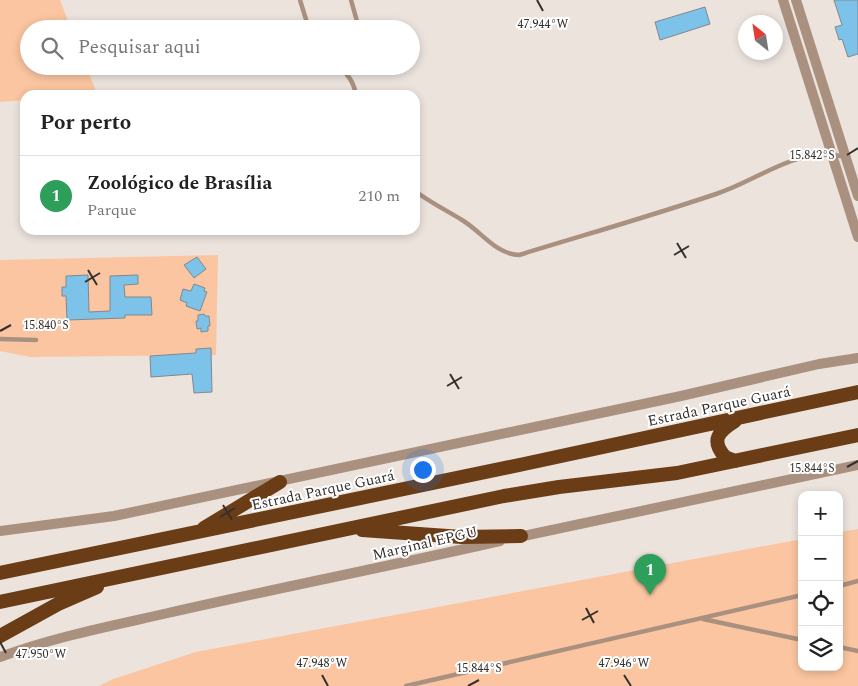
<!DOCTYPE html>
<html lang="pt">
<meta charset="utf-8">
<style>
body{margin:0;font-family:Spectral,serif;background:#f2f2f2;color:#222}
.controls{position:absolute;right:15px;bottom:15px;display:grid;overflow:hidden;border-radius:10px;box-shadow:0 2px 8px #0003}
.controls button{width:45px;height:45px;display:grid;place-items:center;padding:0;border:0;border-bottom:1px solid #e0e0e0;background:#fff;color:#222;font:25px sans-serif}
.compass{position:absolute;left:738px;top:15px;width:45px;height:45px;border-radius:50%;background:#fff;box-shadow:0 2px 8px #0003;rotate:330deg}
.you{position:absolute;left:422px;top:469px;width:18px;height:18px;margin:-12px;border:4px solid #fff;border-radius:50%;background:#1a73e8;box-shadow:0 0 0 8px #1a73e833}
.badge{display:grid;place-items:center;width:32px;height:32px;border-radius:50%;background:#0b8043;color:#fff;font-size:16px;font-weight:700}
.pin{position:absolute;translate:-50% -41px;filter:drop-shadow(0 1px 2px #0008)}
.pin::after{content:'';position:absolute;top:26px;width:18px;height:15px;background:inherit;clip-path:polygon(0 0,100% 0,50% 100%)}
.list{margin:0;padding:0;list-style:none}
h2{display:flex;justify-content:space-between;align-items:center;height:65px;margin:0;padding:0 20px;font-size:21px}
h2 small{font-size:16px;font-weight:400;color:#767676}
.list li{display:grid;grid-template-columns:32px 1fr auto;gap:15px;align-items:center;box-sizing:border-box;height:80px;padding:0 20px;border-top:1px solid #e0e0e0}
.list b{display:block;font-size:19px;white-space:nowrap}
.list p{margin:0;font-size:16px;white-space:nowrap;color:#767676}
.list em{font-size:16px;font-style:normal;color:#767676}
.icon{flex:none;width:28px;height:28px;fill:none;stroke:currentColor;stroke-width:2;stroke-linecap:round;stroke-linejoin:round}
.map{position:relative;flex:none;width:858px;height:686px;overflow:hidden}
.search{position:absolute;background:#fff;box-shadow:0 2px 8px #0003;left:20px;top:20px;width:400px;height:55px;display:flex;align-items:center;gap:12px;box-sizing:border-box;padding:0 18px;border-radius:28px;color:#767676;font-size:19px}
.panel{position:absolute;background:#fff;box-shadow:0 2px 8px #0003;left:20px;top:90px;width:400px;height:145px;border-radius:15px}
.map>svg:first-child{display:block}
.green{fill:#fac5a0}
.building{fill:#7dc2e8;stroke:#80898e}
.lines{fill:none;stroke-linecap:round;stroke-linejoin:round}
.service{stroke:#aa907f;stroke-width:4.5}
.tertiary{stroke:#aa907f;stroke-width:10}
.trunk{stroke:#6b3d16;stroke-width:14}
.ticks{fill:none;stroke:#34302e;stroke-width:2}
.labels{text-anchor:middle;stroke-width:4;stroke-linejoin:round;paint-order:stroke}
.street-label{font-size:15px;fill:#34302e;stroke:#fff}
.ticks-label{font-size:12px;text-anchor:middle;fill:#34302e;stroke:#fff;stroke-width:4;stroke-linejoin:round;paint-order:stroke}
</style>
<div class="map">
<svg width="858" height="686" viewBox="0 0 858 686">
<rect width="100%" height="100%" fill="#ece3dd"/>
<path class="green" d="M 0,0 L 60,0 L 71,29 L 29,29 L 29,66 L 86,66 L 97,94 L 25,95 L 25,100 L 0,102 Z
M 218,255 L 216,355 L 30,357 L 0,351 L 0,260 Z
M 858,529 L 858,686 L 99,686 L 113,679 L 196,652 L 802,539 L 802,667 L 839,667 L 839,532 Z"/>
<path class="building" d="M 834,0 L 858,0 L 858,54 L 848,57 L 842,39 L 839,40 L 835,27 L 842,25 Z
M 705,7 L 710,24 L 660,40 L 655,22 Z
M 197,257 L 206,269 L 194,278 L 184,265 Z
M 88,275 L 89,312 L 110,311 L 110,276 L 138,275 L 138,284 L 124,285 L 125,297 L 151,297 L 152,315 L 125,315 L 125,318 L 67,320 L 66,296 L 62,296 L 62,287 L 66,287 L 66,276 Z
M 194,284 L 205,288 L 204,291 L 207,292 L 200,311 L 186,306 L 187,303 L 180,300 L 183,289 L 191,291 Z
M 204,314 L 205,316 L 209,316 L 210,326 L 208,326 L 208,331 L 201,332 L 201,328 L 197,329 L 196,321 L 198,321 L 198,315 Z
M 211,348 L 212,392 L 194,393 L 192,374 L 151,377 L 150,356 L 196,353 L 196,349 Z"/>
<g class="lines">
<path class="service" d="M 300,0 L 309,29
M 351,0 L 358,25
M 337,66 C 348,73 354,83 356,95
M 415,191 C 431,203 446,210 462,220 C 481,231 495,254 519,255 C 584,235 651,216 716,194 C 762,179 795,146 846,157
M 0,339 L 36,340
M 839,586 L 858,581
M 703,619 L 802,640
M 839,647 L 858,651
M 406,686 L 802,595"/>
<path class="tertiary" d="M 783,0 L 858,237
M 796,0 L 858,196
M 0,531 L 114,516 L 681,396 L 819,364 L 858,358
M 514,538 L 858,465
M 0,657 C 54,637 111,626 168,613 C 278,588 390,566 500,541"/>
<path class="trunk" d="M 735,421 C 719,431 710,440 725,457 L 735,461
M 204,528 L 280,482
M 362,530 L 462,537 L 521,536
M 0,573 L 524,464 L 858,392
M 0,602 L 504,496 L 559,487 L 677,473 L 858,435
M 0,636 L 58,604 L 97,587"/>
</g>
<path class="ticks" d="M 537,0 L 543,11M 847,155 L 858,148M 677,243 L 686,258M 674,255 L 689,246M 88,270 L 97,285M 85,282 L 100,273M 0,331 L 11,325M 450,374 L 459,389M 447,386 L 462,377M 847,467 L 858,461M 223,505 L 232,520M 220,517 L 235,508M 586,608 L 594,623M 582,620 L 598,611M 0,642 L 6,653M 322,675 L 328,686M 624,675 L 631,686M 468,686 L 479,680"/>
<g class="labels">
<g class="street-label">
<text transform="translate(719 406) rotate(-12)" y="5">Estrada Parque Guará</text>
<text transform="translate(323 490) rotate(-12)" y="5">Estrada Parque Guará</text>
<text transform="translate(425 543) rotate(-13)" y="5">Marginal EPGU</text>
</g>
</g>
<g class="ticks-label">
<text x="543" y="28">47.944°W</text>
<text x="812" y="159">15.842°S</text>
<text x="46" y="329">15.840°S</text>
<text x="812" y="472">15.844°S</text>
<text x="41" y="658">47.950°W</text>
<text x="322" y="667">47.948°W</text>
<text x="624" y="667">47.946°W</text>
<text x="479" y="672">15.844°S</text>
</g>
</svg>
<div class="controls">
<button>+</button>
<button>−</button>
<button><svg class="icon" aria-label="locate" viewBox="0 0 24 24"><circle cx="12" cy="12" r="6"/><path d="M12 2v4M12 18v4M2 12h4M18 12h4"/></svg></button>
<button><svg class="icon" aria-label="layers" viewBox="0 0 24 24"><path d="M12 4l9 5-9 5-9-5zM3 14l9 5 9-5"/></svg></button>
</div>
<svg class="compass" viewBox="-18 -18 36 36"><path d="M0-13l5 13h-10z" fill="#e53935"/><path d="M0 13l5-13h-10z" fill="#767676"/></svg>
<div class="you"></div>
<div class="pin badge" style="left:650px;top:595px;background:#2e9e5b">1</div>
<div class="search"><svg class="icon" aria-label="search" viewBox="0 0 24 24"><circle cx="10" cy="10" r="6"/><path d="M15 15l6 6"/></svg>Pesquisar aqui</div>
<section class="panel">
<h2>Por perto<small></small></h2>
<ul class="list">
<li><span class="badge" style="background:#2e9e5b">1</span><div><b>Zoológico de Brasília</b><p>Parque</p></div><em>210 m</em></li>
</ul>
</section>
</div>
